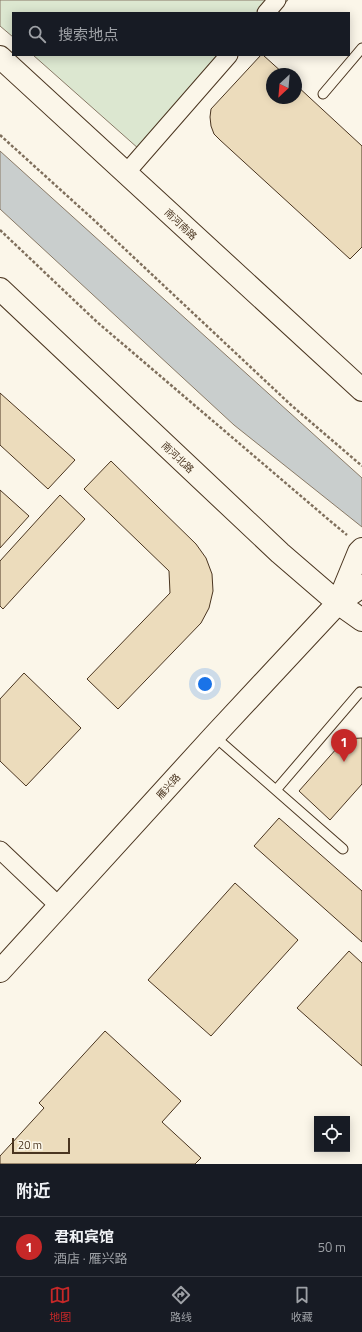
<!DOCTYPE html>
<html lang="zh">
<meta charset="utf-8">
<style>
body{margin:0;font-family:"Titillium Web","Noto Sans SC",sans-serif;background:#20242c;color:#f1f3f6}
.controls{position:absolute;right:12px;bottom:12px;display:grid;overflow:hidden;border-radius:0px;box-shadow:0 2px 10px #0003}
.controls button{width:36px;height:36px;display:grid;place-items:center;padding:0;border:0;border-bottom:1px solid #363941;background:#171b24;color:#f1f3f6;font:20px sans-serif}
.compass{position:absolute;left:266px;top:68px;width:36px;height:36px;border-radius:50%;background:#171b24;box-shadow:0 2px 10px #0003;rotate:206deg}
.scale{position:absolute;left:12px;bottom:10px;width:58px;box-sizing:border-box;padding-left:4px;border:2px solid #4a3520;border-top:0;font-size:11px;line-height:14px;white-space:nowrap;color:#4a3520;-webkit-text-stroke:3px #fbf6e9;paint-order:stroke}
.you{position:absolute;left:205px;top:684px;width:14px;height:14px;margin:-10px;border:3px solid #fff;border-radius:50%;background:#1a73e8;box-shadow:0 0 0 6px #1a73e833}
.badge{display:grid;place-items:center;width:26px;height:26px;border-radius:50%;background:#c62828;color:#fff;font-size:13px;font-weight:700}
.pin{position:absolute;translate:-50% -33px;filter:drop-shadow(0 1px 2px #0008)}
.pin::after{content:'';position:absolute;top:21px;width:14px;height:12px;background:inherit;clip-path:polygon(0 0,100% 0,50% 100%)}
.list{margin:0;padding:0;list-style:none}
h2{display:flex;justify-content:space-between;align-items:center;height:52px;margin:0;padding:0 16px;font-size:17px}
h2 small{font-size:13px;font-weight:400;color:#9ea1a6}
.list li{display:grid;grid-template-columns:26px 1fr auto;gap:12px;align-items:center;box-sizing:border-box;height:60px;padding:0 16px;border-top:1px solid #363941}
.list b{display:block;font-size:15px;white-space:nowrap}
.list p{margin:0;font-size:13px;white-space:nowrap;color:#9ea1a6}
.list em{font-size:13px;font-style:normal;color:#9ea1a6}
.icon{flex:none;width:22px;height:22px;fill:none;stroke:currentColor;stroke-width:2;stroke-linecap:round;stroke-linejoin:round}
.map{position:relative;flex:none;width:362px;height:1164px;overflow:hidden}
.search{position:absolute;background:#171b24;box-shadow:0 2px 10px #0003;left:12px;right:12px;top:12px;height:44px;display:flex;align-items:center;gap:10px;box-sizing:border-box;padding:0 14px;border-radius:0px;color:#9ea1a6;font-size:15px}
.sheet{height:112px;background:#171b24}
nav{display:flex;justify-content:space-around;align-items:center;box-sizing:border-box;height:56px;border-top:1px solid #363941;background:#171b24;font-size:11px;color:#9ea1a6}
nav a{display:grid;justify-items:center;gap:2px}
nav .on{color:#c62828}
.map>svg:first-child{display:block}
.green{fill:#dce7d0;stroke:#887966}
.water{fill:#c9cecd;stroke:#887966}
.building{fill:#ecdcbc;stroke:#4a3520}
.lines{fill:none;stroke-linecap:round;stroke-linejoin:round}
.service-casing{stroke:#4a3520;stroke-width:11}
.minor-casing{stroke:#4a3520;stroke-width:19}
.tertiary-casing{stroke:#4a3520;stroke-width:24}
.path{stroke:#7f6f5c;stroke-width:2.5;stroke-dasharray:3 2;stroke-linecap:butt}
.service{stroke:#fbf6e9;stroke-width:9}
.minor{stroke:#fbf6e9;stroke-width:17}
.tertiary{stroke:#fbf6e9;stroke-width:22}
.labels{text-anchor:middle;stroke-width:3;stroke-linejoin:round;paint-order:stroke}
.street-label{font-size:10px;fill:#4a3520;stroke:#fbf6e9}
</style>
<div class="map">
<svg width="362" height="1164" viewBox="0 0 362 1164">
<rect width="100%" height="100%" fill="#fbf6e9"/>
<path class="green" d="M 0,0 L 288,0 L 276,13 L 13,13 L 13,37 L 0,26 Z
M 33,55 L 239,55 L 148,157 Z"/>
<path class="water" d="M 0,151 L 362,478 L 362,527 L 234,425 L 0,209 Z"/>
<path class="building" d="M 261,55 L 263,55 L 284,74 L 272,74 L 272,98 L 296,98 L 296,85 L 362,146 L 362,247 L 350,259 L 220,140 L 214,134 L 211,126 L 210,117 L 211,109 Z
M 0,393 L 75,460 L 48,489 L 0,445 Z
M 111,461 L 196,544 L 206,558 L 212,574 L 213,591 L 209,608 L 201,623 L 118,709 L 87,679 L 170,593 L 169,571 L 84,489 Z
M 0,490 L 29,516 L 0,548 Z
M 60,495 L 85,519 L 3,609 L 0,606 L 0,561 Z
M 24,673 L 81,728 L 26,786 L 0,761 L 0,699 Z
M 362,738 L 362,784 L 330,820 L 299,791 L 345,739 Z
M 279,818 L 362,891 L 362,942 L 254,846 Z
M 235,883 L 298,940 L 211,1036 L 148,980 Z
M 349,951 L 362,963 L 362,1066 L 297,1008 Z
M 105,1031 L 181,1101 L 162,1122 L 201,1158 L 195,1164 L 0,1164 L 0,1156 L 44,1108 L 39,1103 Z"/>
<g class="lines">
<defs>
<path id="service" d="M 323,94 L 362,48
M 214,736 L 343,849
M 276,790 L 360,692 L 362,693"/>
<path id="minor" d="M 266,13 L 277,0
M 126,173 L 229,55
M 0,850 L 59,906"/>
<path id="tertiary" d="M 0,57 L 362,390
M 0,289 L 280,553 L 338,603 L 362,620
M 338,603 L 359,552 L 362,549
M 0,971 L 214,736 L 338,603 L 362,586"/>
</defs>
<use href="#service" class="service-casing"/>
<use href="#minor" class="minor-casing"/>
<use href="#tertiary" class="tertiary-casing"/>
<path class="path" d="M 0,135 L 95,221 L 291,405 L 362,466
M 0,230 L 97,322 L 329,520 L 347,535"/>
<use href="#service" class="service"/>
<use href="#minor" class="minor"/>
<use href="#tertiary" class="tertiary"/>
</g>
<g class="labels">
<g class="street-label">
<text transform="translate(181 224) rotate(43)" y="4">南河南路</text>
<text transform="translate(178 457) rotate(43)" y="4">南河北路</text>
<text transform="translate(168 786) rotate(-48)" y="4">雁兴路</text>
</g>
</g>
</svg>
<div class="controls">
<button><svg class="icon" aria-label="locate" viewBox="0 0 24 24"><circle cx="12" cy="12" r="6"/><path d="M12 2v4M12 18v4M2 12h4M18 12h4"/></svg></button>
</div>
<svg class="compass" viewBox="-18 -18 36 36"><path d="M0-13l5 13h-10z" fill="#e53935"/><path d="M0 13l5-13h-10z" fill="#9ea1a6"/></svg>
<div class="scale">20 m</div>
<div class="you"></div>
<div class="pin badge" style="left:344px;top:762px">1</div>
<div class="search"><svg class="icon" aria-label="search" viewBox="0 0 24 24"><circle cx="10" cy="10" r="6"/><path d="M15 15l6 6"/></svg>搜索地点</div>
</div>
<section class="sheet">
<h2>附近<small></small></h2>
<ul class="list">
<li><span class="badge">1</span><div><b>君和宾馆</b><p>酒店 · 雁兴路</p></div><em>50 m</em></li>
</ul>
</section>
<nav>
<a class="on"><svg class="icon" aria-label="map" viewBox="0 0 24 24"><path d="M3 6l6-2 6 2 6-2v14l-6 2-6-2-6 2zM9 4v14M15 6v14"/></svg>地图</a>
<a><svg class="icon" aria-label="directions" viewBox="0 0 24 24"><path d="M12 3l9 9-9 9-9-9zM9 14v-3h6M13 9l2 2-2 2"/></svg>路线</a>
<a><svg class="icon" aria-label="saved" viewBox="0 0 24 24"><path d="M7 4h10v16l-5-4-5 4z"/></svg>收藏</a>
</nav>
